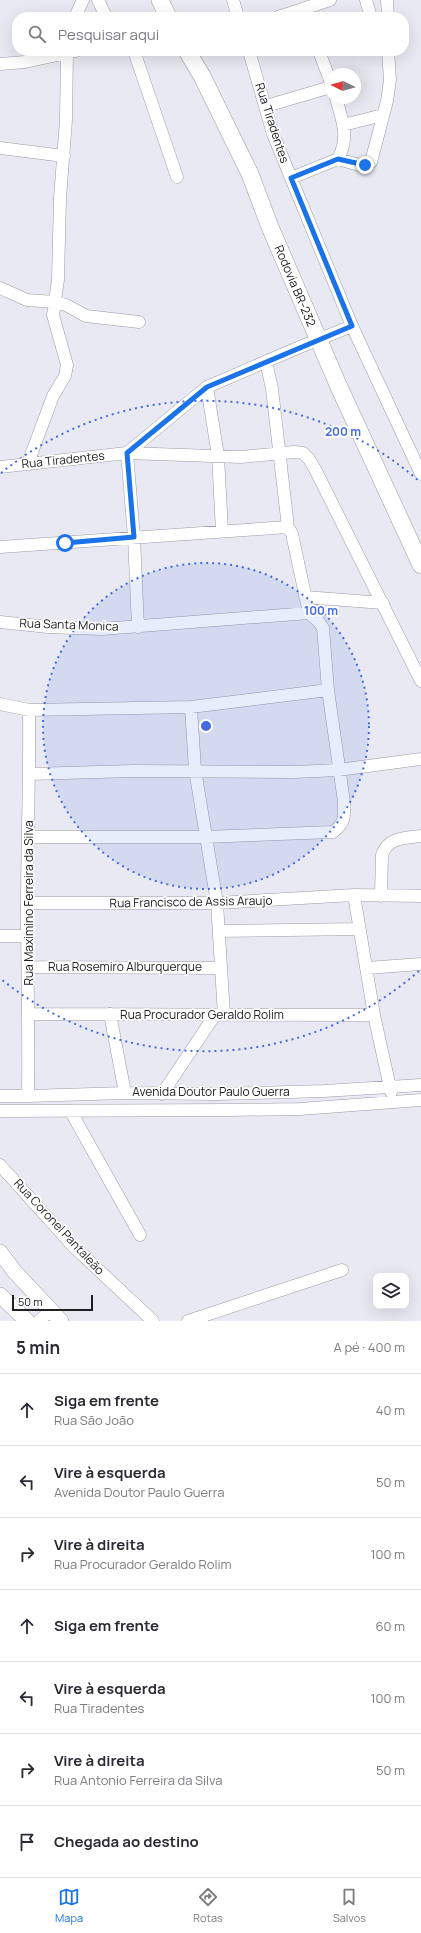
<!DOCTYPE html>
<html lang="pt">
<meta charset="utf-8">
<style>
body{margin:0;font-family:Manrope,sans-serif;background:#f2f2f3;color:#2b2b33}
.controls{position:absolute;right:12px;bottom:12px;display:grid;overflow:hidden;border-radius:8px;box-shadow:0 4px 16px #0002}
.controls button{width:36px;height:36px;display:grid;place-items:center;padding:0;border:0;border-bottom:1px solid #e1e1e2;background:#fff;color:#2b2b33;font:20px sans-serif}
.compass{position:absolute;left:325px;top:68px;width:36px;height:36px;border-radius:50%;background:#fff;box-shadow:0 4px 16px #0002;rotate:275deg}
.scale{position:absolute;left:12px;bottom:10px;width:81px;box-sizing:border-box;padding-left:4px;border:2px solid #202023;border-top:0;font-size:11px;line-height:14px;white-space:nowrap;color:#202023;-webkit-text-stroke:3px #fff;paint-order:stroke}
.stop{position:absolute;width:12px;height:12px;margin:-9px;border:3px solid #1a73e8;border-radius:50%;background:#fff}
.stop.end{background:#1a73e8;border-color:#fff;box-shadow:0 1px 4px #0008}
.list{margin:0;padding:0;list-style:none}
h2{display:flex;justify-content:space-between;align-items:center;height:52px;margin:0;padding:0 16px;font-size:17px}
h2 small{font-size:13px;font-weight:400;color:#7c7c81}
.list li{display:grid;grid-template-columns:26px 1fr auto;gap:12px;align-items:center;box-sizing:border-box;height:72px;padding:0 16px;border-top:1px solid #e1e1e2}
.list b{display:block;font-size:15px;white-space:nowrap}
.list p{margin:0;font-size:13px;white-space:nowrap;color:#7c7c81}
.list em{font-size:13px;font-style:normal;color:#7c7c81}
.icon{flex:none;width:22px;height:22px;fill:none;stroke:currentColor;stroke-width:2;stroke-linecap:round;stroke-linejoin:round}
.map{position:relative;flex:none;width:421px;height:1321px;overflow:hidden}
.search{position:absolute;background:#fff;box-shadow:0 4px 16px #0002;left:12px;right:12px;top:12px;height:44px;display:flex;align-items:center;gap:10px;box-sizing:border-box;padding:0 14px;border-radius:16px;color:#7c7c81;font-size:15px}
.sheet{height:556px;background:#fff}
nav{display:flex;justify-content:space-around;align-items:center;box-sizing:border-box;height:56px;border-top:1px solid #e1e1e2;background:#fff;font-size:11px;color:#7c7c81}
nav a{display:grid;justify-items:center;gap:2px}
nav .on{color:#1a73e8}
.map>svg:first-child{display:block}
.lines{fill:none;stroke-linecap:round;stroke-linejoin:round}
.minor-casing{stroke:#9c9ca5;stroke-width:13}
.major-casing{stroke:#9c9ca5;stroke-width:16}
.highway-casing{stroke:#9c9ca5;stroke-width:18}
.minor{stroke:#fff;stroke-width:12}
.major{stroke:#fff;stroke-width:15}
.highway{stroke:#fff;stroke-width:17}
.route{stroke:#1a73e8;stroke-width:5}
.ring{fill:none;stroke:#446cde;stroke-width:2;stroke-dasharray:2 4}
.labels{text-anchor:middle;stroke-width:3.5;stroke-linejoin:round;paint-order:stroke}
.street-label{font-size:12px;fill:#202023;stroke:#fff}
.centre{fill:#446cde;stroke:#fff;stroke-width:2}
.ring-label{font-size:12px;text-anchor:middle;font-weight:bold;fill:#446cde;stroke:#fff;stroke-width:3.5;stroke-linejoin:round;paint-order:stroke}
</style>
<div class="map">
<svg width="421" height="1321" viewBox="0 0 421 1321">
<rect width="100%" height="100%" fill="#e8e9f2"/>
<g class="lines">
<defs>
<path id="minor" d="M 98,0 L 106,17
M 233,0 L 238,17
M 366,0 L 371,17
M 387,0 L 388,17
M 75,17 L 83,0
M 278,17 L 330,0
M 134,51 L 177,177
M 249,51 L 273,134 L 291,178 L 352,326 L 421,474
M 319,51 L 331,83
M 0,64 L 25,62 L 76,51
M 336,98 C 342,121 350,136 338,159
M 266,106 L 331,87
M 343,125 L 383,115
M 0,148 L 64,156
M 291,178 L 338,159 L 359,165 L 365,165 L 371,162 L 387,101 L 390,80 L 388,51
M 0,288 L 27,300 L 55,302 L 66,305 L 86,316 L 139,322
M 207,387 L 218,456 L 222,531
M 127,453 L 207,387 L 295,349 L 352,326
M 127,453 L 134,537 L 138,627
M 28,463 L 53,396 L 65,376 L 67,365 L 53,315 L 58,280 L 60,198 L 66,120 L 67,51
M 0,467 L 127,453 L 241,457 L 294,452 L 303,453 L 309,459 L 316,471 L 421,681
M 0,547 L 288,527
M 305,597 L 383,603
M 0,622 L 48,627 L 102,629 L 309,613
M 0,704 L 29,710 L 191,707 L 328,690 L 323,628 L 319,622 L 309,613 L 292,534 L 288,527 L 272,389 L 266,361
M 191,707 L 195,770 L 217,903 L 224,1015
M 30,774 L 133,771 L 295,772 L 338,770 L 421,759
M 29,837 L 205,837 L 333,832 C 346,822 344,817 344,802 L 328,690
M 354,895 L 374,1015 L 391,1092
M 381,896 L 382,855 C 388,837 405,838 421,836
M 27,903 L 217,903 L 354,895 L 421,896
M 219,931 L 359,929
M 0,936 L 27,936
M 28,967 L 221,968
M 367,968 L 421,964
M 29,1014 L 374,1015
M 110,1014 L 125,1093
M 162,1094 L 215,1015
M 0,1096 L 28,1096 L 125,1093 L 216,1094 L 324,1091 L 421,1085
M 28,1096 C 29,1032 27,969 27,905 C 27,840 30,775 29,710
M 0,1111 L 228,1110 L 300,1109 L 421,1100
M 71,1112 L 140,1235
M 0,1165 L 73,1246 L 153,1321
M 39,1321 L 50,1311
M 188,1321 L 342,1270"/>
<path id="major" d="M 0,1252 L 14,1271 L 61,1321
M 0,1295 L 27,1321"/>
<path id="highway" d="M 160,0 L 168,17
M 187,51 L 202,76 L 250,174 L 270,227 L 339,387 L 421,565"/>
</defs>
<use href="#minor" class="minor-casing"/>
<use href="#major" class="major-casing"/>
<use href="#highway" class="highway-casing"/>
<use href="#minor" class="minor"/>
<use href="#major" class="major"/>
<use href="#highway" class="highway"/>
</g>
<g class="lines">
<path class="route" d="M 65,543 L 134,537 L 127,453 L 207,387 L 352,326 L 291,178 L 338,159 L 365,165"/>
</g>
<circle cx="206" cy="726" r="163" fill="#446cde" fill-opacity=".12"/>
<g class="ring">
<circle cx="206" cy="726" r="163"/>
<path d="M419 971A325 325 0 0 1 1 979M1 473A325 325 0 0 1 419 481"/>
</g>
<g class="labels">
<g class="street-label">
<text transform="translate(272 123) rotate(72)" y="4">Rua Tiradentes</text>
<text transform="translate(295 286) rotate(67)" y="4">Rodovia BR-232</text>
<text transform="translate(63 460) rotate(-6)" y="4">Rua Tiradentes</text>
<text transform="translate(69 625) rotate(2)" y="4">Rua Santa Monica</text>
<text transform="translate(191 902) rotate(-1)" y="4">Rua Francisco de Assis Araujo</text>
<text transform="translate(29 903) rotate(-90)" y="4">Rua Maximino Ferreira da Silva</text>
<text x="125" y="971">Rua Rosemiro Alburquerque</text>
<text x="202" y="1019">Rua Procurador Geraldo Rolim</text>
<text x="211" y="1096">Avenida Doutor Paulo Guerra</text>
<text transform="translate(59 1227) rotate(47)" y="4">Rua Coronel Pantaleão</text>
</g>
</g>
<circle cx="206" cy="726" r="6" class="centre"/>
<g class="ring-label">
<text x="343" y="436">200 m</text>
<text x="321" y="615">100 m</text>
</g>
</svg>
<div class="controls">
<button><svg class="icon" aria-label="layers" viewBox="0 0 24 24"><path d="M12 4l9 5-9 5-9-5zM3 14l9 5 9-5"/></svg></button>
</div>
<svg class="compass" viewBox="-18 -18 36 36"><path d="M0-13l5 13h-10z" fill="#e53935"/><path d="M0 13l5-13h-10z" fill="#7c7c81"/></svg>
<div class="scale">50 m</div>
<div class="stop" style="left:65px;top:543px"></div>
<div class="stop end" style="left:365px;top:165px"></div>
<div class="search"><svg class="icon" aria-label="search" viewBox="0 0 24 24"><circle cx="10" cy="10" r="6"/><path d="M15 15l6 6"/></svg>Pesquisar aqui</div>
</div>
<section class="sheet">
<h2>5 min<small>A pé · 400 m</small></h2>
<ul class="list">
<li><svg class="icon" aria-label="ahead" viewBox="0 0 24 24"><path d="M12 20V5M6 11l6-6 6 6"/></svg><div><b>Siga em frente</b><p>Rua São João</p></div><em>40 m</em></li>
<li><svg class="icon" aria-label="left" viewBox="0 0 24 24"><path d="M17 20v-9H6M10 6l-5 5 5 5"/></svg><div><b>Vire à esquerda</b><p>Avenida Doutor Paulo Guerra</p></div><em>50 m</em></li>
<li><svg class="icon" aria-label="right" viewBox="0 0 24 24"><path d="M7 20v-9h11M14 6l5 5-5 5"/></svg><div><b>Vire à direita</b><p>Rua Procurador Geraldo Rolim</p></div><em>100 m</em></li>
<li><svg class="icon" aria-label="ahead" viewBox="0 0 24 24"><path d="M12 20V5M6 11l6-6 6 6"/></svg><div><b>Siga em frente</b></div><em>60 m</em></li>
<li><svg class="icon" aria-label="left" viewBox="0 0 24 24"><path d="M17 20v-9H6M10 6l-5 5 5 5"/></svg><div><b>Vire à esquerda</b><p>Rua Tiradentes</p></div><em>100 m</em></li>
<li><svg class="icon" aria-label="right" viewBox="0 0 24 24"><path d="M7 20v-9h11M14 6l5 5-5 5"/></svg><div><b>Vire à direita</b><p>Rua Antonio Ferreira da Silva</p></div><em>50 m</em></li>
<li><svg class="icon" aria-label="arrive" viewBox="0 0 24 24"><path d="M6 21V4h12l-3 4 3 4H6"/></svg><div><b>Chegada ao destino</b></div></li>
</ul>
</section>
<nav>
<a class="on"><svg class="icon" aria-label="map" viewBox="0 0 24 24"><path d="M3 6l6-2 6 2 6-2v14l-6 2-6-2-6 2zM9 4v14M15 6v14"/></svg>Mapa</a>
<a><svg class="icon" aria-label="directions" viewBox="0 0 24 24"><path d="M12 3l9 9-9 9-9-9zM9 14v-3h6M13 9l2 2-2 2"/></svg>Rotas</a>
<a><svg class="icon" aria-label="saved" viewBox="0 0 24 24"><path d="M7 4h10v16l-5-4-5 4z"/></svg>Salvos</a>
</nav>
